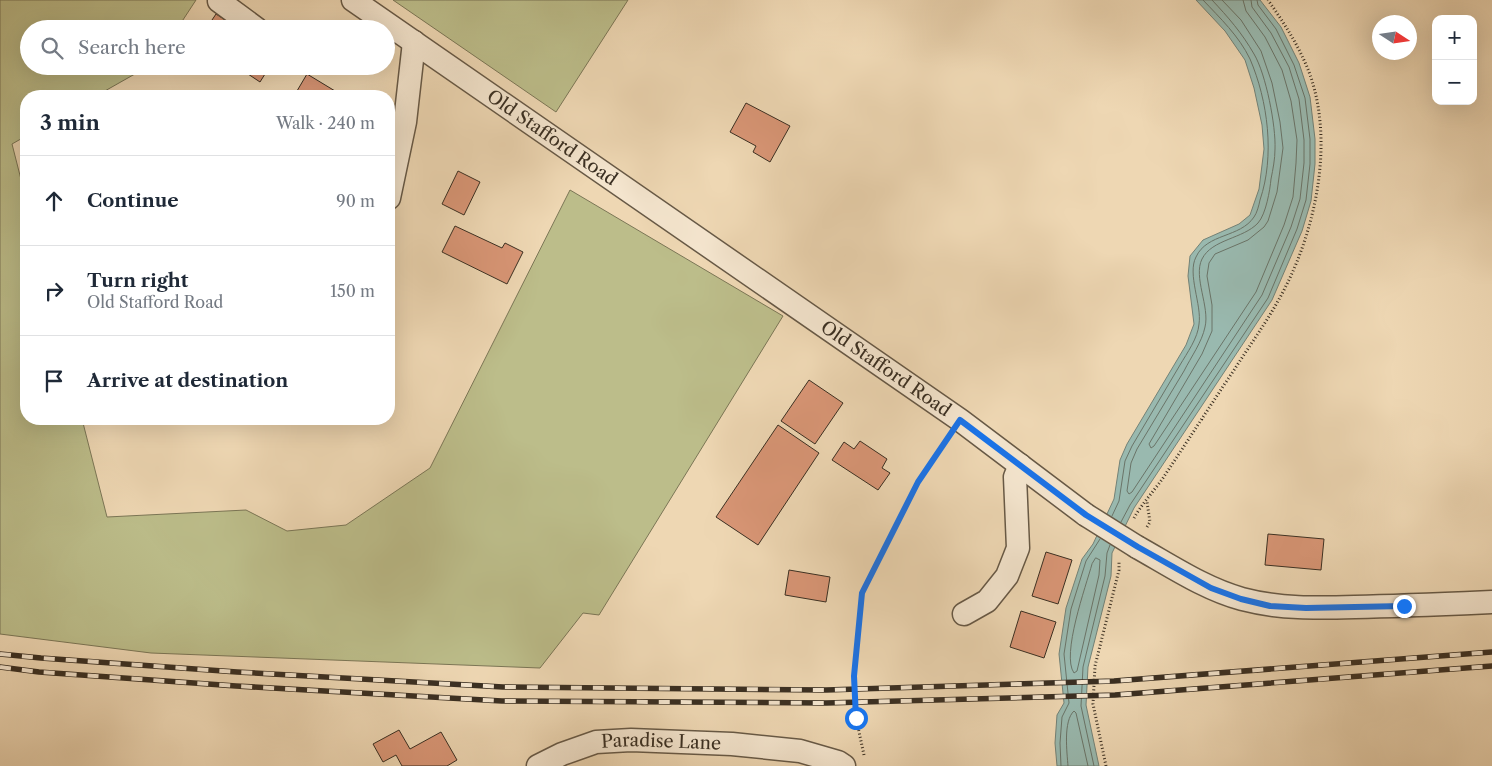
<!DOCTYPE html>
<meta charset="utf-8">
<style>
body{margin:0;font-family:"Libre Caslon Text",serif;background:#f6f6f7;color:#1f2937}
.controls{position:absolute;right:15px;top:15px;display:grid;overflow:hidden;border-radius:10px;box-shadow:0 5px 20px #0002}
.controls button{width:45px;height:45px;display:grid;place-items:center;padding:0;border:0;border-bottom:1px solid #e0e1e3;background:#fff;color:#1f2937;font:25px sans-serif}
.compass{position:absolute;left:1372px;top:15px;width:45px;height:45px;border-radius:50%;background:#fff;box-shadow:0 5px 20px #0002;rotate:102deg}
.stop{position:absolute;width:15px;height:15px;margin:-11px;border:4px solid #1a73e8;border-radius:50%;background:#fff}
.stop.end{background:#1a73e8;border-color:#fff;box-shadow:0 1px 5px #0008}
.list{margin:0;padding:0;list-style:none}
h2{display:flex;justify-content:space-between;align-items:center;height:65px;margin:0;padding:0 20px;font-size:21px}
h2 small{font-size:16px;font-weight:400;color:#747a83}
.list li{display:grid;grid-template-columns:32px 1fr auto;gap:15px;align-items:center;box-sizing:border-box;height:90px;padding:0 20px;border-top:1px solid #e0e1e3}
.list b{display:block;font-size:19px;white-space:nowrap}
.list p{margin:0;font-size:16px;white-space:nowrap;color:#747a83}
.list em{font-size:16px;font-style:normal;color:#747a83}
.icon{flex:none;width:28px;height:28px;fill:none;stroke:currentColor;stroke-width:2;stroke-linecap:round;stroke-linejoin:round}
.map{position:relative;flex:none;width:1492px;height:766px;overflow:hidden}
.search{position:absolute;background:#fff;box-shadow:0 5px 20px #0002;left:20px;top:20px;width:375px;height:55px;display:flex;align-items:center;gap:12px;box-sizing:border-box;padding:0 18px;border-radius:28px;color:#747a83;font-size:19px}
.panel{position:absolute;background:#fff;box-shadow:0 5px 20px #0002;left:20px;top:90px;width:375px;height:335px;border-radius:20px}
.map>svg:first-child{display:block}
.green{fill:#bcbd8a;stroke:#7b7656}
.water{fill:#99b9af;stroke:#738277}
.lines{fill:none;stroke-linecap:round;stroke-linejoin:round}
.shore{stroke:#6a7468;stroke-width:1}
.building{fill:#d99676;stroke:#3a2f22}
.minor-casing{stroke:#675946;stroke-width:25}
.path{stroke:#3a2f22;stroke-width:3;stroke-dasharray:1 2.5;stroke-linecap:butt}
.minor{stroke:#f4e5ce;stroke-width:22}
.rail-casing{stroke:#3a2f22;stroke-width:5.5}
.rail{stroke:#f4e5ce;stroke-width:4;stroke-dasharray:11;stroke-linecap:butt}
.minor-bridge-casing{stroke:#675946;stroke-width:25;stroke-linecap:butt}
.minor-bridge{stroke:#f4e5ce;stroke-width:22}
.route{stroke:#1a73e8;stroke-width:6}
.labels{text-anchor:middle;stroke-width:4;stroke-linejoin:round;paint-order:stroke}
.street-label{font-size:18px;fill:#3a2f22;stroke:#f4e5ce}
</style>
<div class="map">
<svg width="1492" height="766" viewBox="0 0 1492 766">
<rect width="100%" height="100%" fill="#eed7b3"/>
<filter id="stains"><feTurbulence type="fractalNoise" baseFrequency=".004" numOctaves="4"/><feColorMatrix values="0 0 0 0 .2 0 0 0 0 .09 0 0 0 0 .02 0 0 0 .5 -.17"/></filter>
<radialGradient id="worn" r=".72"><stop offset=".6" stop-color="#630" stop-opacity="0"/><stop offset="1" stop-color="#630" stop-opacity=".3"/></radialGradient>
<path class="green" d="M 0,0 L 196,0 L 177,29 L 29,29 L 29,66 L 149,66 L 96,96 L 26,96 L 26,136 L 12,144 L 26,199 L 26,419 L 82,419 L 107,517 L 246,510 L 287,531 L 346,525 L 430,468 L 570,190 L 783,316 L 599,615 L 583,613 L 540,668 L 151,653 L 0,634 Z
M 393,0 L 628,0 L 556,112 Z"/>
<path class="water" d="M 1196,0 L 1260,0 L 1281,27 L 1299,63 L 1310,97 L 1315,139 L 1315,164 L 1311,201 L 1302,231 L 1272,300 L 1134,508 L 1112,553 L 1111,576 L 1088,667 L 1086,705 L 1099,766 L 1057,766 L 1055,743 L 1057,715 L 1064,703 L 1059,654 L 1066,608 L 1082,559 L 1093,544 L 1114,499 L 1120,460 L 1127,444 L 1186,345 L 1194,324 L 1188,276 L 1190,256 L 1203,240 L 1239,224 L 1250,215 L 1259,189 L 1264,149 L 1262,125 L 1254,88 L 1245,60 L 1225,31 Z"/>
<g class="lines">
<path class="shore" d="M 1212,0 C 1228,17 1242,33 1254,54 C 1266,74 1276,126 1275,149 C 1275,159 1273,169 1271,179 C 1270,190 1266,214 1258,223 C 1243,239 1212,239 1202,259 C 1193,277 1210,307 1205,327 C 1202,342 1191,357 1184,371 C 1168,397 1153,423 1137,449 L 1131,463 L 1127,491 L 1129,494 L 1132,492 L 1262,295 L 1291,227 L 1300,199 L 1304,163 L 1304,140 L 1299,99 L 1289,67 L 1271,33 L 1252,7 L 1251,0
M 1222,0 L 1241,20 L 1261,51 L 1272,83 L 1280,122 L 1283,148 L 1277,192 L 1268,221 L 1264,227 L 1248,240 L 1215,254 L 1209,263 L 1207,276 L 1212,305 L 1212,331 L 1202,354 L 1149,444 L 1151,448 L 1154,446 L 1256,292 L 1284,225 L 1293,197 L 1296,163 L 1297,140 L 1291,101 L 1282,70 L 1265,37 L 1246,11 L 1243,0
M 1112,516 L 1119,501 L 1125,461 L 1132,446 C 1148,419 1164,392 1180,365 C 1187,353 1198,338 1199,324 C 1202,305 1187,274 1196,257 C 1207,233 1240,238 1254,217 C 1257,213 1259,205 1260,200 C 1275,156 1268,101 1250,59 C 1239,36 1220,18 1203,0
M 1121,522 L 1130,505 L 1268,298 L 1297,229 L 1306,200 L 1310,164 L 1310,139 L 1305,98 L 1294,65 L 1276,29 L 1258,5 L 1257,0
M 1096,558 L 1100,560 L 1099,575 L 1077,671 L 1074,673 C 1061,655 1086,586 1092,564 Z
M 1061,766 L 1060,743 L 1062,717 L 1069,703 L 1064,654 L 1071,609 L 1086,561 L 1100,539
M 1068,766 C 1067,752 1063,721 1074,711 L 1076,713 L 1088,766
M 1094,766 L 1081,706 L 1083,667 L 1105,576 L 1107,553 L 1110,545"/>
</g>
<path class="building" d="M 216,14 L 238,28 L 237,29 L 206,29 Z
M 236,66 L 270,66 L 260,82 Z
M 307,74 L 340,94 L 339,96 L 294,96 Z
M 746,103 L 790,126 L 770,162 L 753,152 L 756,146 L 730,132 Z
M 458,171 L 480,182 L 464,215 L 442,204 Z
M 455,226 L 502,248 L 505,243 L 523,252 L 507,284 L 442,252 Z
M 809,380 L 843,403 L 815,444 L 781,421 Z
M 778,425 L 819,453 L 758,545 L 716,517 Z
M 860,441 L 887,459 L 882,468 L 890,473 L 878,490 L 832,460 L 844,442 L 854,449 Z
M 1268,534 L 1324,539 L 1321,570 L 1265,565 Z
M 1046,552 L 1072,560 L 1058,604 L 1032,596 Z
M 789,570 L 830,577 L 826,602 L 785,595 Z
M 1021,611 L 1056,622 L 1044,658 L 1010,647 Z
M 399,730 L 410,749 L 441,732 L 457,760 L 447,766 L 402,766 L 396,755 L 383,762 L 373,744 Z"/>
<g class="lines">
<defs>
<g id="minor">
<path d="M 220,0 L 219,1 L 257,29"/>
<path id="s1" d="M 353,0 L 960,420 L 1086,515"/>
<path d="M 389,198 L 405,122 L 414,42"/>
<path d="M 1137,547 C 1171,566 1205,589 1242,599 C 1280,609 1317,608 1355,607 C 1401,606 1446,604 1492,602"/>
<path d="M 964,614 L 987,601 L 1007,576 L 1018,548 L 1015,477 L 1020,465"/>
<path id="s2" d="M 538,766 L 562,754 L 596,742 L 631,740 L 732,744 L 800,751 L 838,762 L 844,766"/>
</g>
</defs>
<use href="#minor" class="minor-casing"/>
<path class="path" d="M 1134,518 C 1141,505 1154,491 1163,478 C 1187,442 1210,406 1234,370 C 1252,342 1271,316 1286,286 C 1317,224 1334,139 1309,72 C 1299,46 1284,23 1268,0
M 1147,527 L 1150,522 L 1147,502
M 864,755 L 856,718 L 854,676 L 862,593 L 918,482 L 948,437
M 1106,766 L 1093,704 L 1095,666 L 1119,570 L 1119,561"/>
<use href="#minor" class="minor"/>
<defs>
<path id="rail" d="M 0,654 L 41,658 L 237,672 L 503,687 L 826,690 L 1114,681 L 1492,652
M 0,667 L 39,672 L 236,686 L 502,701 L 826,703 L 1115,695 L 1492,666"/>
</defs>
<use href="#rail" class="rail-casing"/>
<use href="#rail" class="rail"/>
<defs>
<path id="minor-bridge" d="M 1086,515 L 1137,547"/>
</defs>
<use href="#minor-bridge" class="minor-bridge-casing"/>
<use href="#minor-bridge" class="minor-bridge"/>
</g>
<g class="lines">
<path class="route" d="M 856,718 L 854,676 L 862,593 L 918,482 L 960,420 L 1086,515 L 1138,547 L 1211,588 L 1241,599 L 1270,606 L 1306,608 L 1404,606"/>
</g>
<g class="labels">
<g class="street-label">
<text dy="6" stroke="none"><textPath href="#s1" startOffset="242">Old Stafford Road</textPath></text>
<text dy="6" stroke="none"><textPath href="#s1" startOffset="648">Old Stafford Road</textPath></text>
<text dy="6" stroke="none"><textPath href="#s2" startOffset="128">Paradise Lane</textPath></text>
</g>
</g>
<rect width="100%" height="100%" filter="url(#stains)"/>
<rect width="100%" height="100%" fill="url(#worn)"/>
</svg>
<div class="controls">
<button>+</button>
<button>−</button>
</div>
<svg class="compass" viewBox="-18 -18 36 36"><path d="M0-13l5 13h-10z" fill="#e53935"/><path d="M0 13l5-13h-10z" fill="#747a83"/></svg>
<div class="stop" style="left:856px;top:718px"></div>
<div class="stop end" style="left:1404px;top:606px"></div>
<div class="search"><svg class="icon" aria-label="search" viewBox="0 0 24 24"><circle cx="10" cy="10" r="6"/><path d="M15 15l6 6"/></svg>Search here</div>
<section class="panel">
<h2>3 min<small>Walk · 240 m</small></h2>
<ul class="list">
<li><svg class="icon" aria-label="ahead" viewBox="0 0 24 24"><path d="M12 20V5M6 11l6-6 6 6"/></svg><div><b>Continue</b></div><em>90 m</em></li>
<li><svg class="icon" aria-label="right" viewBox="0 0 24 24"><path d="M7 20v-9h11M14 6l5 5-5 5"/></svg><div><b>Turn right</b><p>Old Stafford Road</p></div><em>150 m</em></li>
<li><svg class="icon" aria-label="arrive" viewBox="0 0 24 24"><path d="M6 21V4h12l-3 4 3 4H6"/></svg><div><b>Arrive at destination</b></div></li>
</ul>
</section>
</div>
